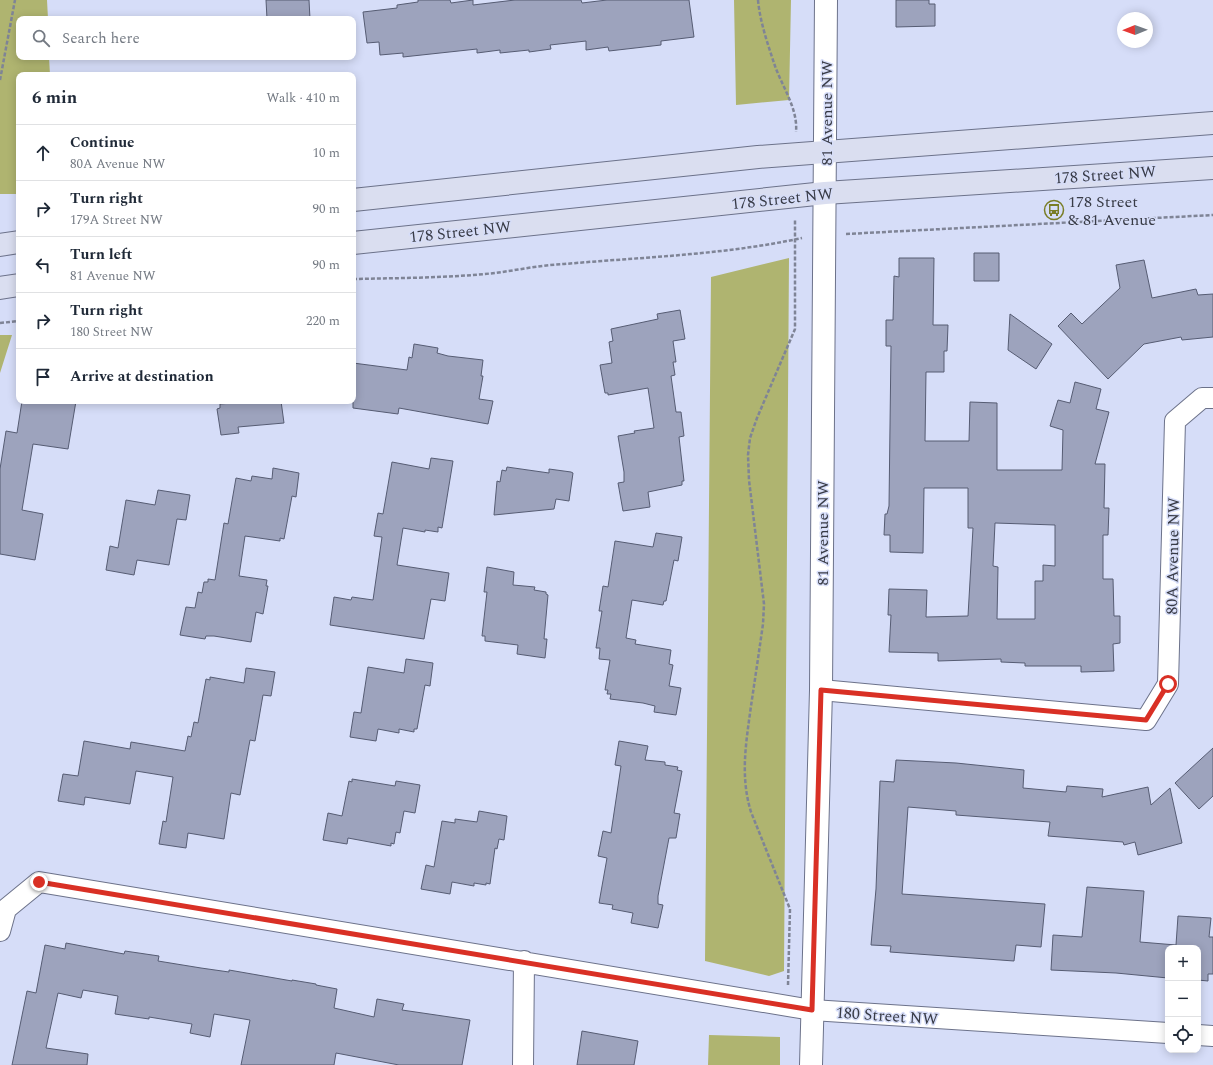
<!DOCTYPE html>
<meta charset="utf-8">
<style>
body{margin:0;font-family:Spectral,serif;background:#f6f6f7;color:#1f2937}
.controls{position:absolute;right:12px;bottom:12px;display:grid;overflow:hidden;border-radius:8px;box-shadow:0 2px 10px #0003}
.controls button{width:36px;height:36px;display:grid;place-items:center;padding:0;border:0;border-bottom:1px solid #e0e1e3;background:#fff;color:#1f2937;font:20px sans-serif}
.compass{position:absolute;left:1117px;top:12px;width:36px;height:36px;border-radius:50%;background:#fff;box-shadow:0 2px 10px #0003;rotate:269deg}
.stop{position:absolute;width:12px;height:12px;margin:-9px;border:3px solid #d93025;border-radius:50%;background:#fff}
.stop.end{background:#d93025;border-color:#fff;box-shadow:0 1px 4px #0008}
.list{margin:0;padding:0;list-style:none}
h2{display:flex;justify-content:space-between;align-items:center;height:52px;margin:0;padding:0 16px;font-size:17px}
h2 small{font-size:13px;font-weight:400;color:#747a83}
.list li{display:grid;grid-template-columns:26px 1fr auto;gap:12px;align-items:center;box-sizing:border-box;height:56px;padding:0 16px;border-top:1px solid #e0e1e3}
.list b{display:block;font-size:15px;white-space:nowrap}
.list p{margin:0;font-size:13px;white-space:nowrap;color:#747a83}
.list em{font-size:13px;font-style:normal;color:#747a83}
.icon{flex:none;width:22px;height:22px;fill:none;stroke:currentColor;stroke-width:2;stroke-linecap:round;stroke-linejoin:round}
.map{position:relative;flex:none;width:1213px;height:1065px;overflow:hidden}
.search{position:absolute;background:#fff;box-shadow:0 2px 10px #0003;left:16px;top:16px;width:340px;height:44px;display:flex;align-items:center;gap:10px;box-sizing:border-box;padding:0 14px;border-radius:8px;color:#747a83;font-size:15px}
.panel{position:absolute;background:#fff;box-shadow:0 2px 10px #0003;left:16px;top:72px;width:340px;height:332px;border-radius:8px}
.map>svg:first-child{display:block}
.green{fill:#afb470}
.building{fill:#9da3bd;stroke:#565c73;fill-rule:evenodd}
.lines{fill:none;stroke-linecap:round;stroke-linejoin:round}
.minor-casing{stroke:#6c728a;stroke-width:22}
.tertiary-casing{stroke:#6c728a;stroke-width:24}
.secondary-casing{stroke:#6c728a;stroke-width:24}
.path{stroke:#7f8496;stroke-width:2.5;stroke-dasharray:4 2;stroke-linecap:butt}
.minor{stroke:#fff;stroke-width:20}
.tertiary{stroke:#fff;stroke-width:22}
.secondary{stroke:#dadef0;stroke-width:22}
.route{stroke:#d93025;stroke-width:5}
.labels{text-anchor:middle;stroke-width:3;stroke-linejoin:round;paint-order:stroke}
.street-label{font-size:16px;fill:#383b46;stroke:#d6ddf8}
.poi-label{font-size:16px;fill:#383b46;stroke:#d6ddf8;text-anchor:start}
</style>
<div class="map">
<svg width="1213" height="1065" viewBox="0 0 1213 1065">
<rect width="100%" height="100%" fill="#d6ddf8"/>
<path class="green" d="M 0,0 L 47,0 L 48,19 L 19,19 L 19,57 L 49,57 L 50,75 L 19,75 L 19,194 L 0,194 Z
M 734,0 L 791,0 L 789,100 L 736,105 Z
M 789,258 L 784,971 L 769,976 L 705,961 L 711,277 Z
M 0,335 L 12,335 L 0,373 Z
M 709,1035 L 780,1037 L 780,1065 L 708,1065 Z"/>
<path class="building" d="M 266,0 L 309,0 L 310,19 L 267,19 Z
M 418,0 L 450,0 L 451,3 L 473,0 L 473,5 L 515,0 L 581,0 L 582,3 L 607,0 L 689,0 L 694,37 L 661,41 L 661,45 L 609,51 L 608,47 L 586,50 L 586,41 L 550,45 L 551,49 L 529,52 L 529,50 L 500,53 L 500,50 L 477,53 L 477,49 L 403,57 L 403,53 L 380,55 L 379,42 L 367,43 L 363,12 L 397,8 L 397,5 L 418,2 Z
M 896,0 L 929,0 L 929,4 L 935,4 L 935,26 L 896,27 Z
M 974,253 L 999,253 L 999,281 L 974,281 Z
M 899,258 L 934,258 L 933,325 L 948,325 L 947,351 L 944,351 L 944,372 L 926,372 L 925,441 L 969,441 L 970,402 L 997,403 L 997,470 L 1062,470 L 1063,430 L 1050,426 L 1058,400 L 1070,403 L 1075,382 L 1101,389 L 1096,409 L 1109,412 L 1095,464 L 1105,464 L 1104,508 L 1109,508 L 1108,535 L 1103,535 L 1103,579 L 1113,579 L 1114,616 L 1120,616 L 1120,643 L 1113,644 L 1114,671 L 1081,672 L 1081,666 L 1025,666 L 1025,663 L 1001,662 L 1001,659 L 938,661 L 938,653 L 889,652 L 891,615 L 888,615 L 889,589 L 927,590 L 926,617 L 968,616 L 973,528 L 968,528 L 968,488 L 924,488 L 923,553 L 890,552 L 890,535 L 884,535 L 885,514 L 887,514 L 889,506 L 891,346 L 886,346 L 886,320 L 893,320 L 894,276 L 899,277 ZM 995,523 L 1055,525 L 1055,566 L 1043,565 L 1043,581 L 1035,581 L 1035,619 L 997,619 L 998,567 L 993,566 Z
M 1144,260 L 1152,298 L 1196,289 L 1198,295 L 1213,294 L 1213,337 L 1182,340 L 1181,337 L 1144,344 L 1108,379 L 1058,326 L 1071,313 L 1082,324 L 1120,288 L 1116,265 Z
M 680,310 L 685,339 L 673,341 L 676,362 L 673,362 L 675,375 L 671,376 L 676,412 L 681,412 L 684,436 L 679,437 L 684,481 L 682,481 L 682,485 L 648,492 L 650,507 L 623,511 L 618,483 L 624,482 L 624,472 L 618,436 L 635,433 L 634,431 L 654,428 L 648,388 L 608,395 L 608,393 L 605,393 L 600,365 L 612,363 L 609,342 L 613,341 L 611,329 L 658,319 L 657,314 Z
M 1010,314 L 1052,344 L 1036,369 L 1008,350 Z
M 414,344 L 438,348 L 437,353 L 448,356 L 483,360 L 481,376 L 483,376 L 479,399 L 493,401 L 488,424 L 399,408 L 398,414 L 353,408 L 353,363 L 407,370 L 409,357 L 412,358 Z
M 22,401 L 76,401 L 68,449 L 33,444 L 22,510 L 43,514 L 35,560 L 0,554 L 0,469 L 6,431 L 17,433 Z
M 231,401 L 281,401 L 284,423 L 238,427 L 239,433 L 221,435 L 217,409 L 220,408 L 220,404 L 232,403 Z
M 431,458 L 453,461 L 442,528 L 438,527 L 438,532 L 425,530 L 425,532 L 403,528 L 397,565 L 449,573 L 445,601 L 431,599 L 424,639 L 330,625 L 334,597 L 351,600 L 352,597 L 373,600 L 382,537 L 374,536 L 378,513 L 383,514 L 392,462 L 429,469 Z
M 507,467 L 549,473 L 549,469 L 571,472 L 573,473 L 569,501 L 556,499 L 554,509 L 494,515 L 497,481 L 500,482 L 502,470 L 506,471 Z
M 273,468 L 299,473 L 296,497 L 292,496 L 284,539 L 280,538 L 280,541 L 245,536 L 239,576 L 267,580 L 266,586 L 268,586 L 263,614 L 256,612 L 251,642 L 214,636 L 206,636 L 205,639 L 180,635 L 186,607 L 195,608 L 198,592 L 202,593 L 204,582 L 208,582 L 208,579 L 215,580 L 224,523 L 228,524 L 236,478 L 251,481 L 252,476 L 272,479 Z
M 158,490 L 190,495 L 186,520 L 177,519 L 169,565 L 137,560 L 134,575 L 106,570 L 110,546 L 118,548 L 126,500 L 155,505 Z
M 656,533 L 682,537 L 678,561 L 674,560 L 666,601 L 664,601 L 663,605 L 632,600 L 626,638 L 636,640 L 635,644 L 671,650 L 669,664 L 673,665 L 669,686 L 681,688 L 676,715 L 654,712 L 655,706 L 643,703 L 610,699 L 611,694 L 607,694 L 608,690 L 605,690 L 610,660 L 599,659 L 600,648 L 596,648 L 602,611 L 599,611 L 603,586 L 608,587 L 615,541 L 653,547 Z
M 487,567 L 514,572 L 513,585 L 535,587 L 534,590 L 546,592 L 546,594 L 548,595 L 544,639 L 547,639 L 545,658 L 517,654 L 518,645 L 485,641 L 485,636 L 482,636 L 487,592 L 484,592 Z
M 406,659 L 433,663 L 430,686 L 425,685 L 417,729 L 414,729 L 414,732 L 399,729 L 399,733 L 378,729 L 376,741 L 350,737 L 354,712 L 361,713 L 368,667 L 404,673 Z
M 246,668 L 275,672 L 271,696 L 263,695 L 255,741 L 250,740 L 240,795 L 231,793 L 224,839 L 188,833 L 186,848 L 159,844 L 163,821 L 166,822 L 173,777 L 136,771 L 130,804 L 85,797 L 84,805 L 58,801 L 63,774 L 78,776 L 84,741 L 130,749 L 131,742 L 185,751 L 188,736 L 191,737 L 194,722 L 198,723 L 206,679 L 210,680 L 210,677 L 244,683 Z
M 619,741 L 648,746 L 645,760 L 665,762 L 665,765 L 678,767 L 677,770 L 682,771 L 674,813 L 680,814 L 676,838 L 669,838 L 658,896 L 658,904 L 663,905 L 658,928 L 631,923 L 633,913 L 612,909 L 613,905 L 599,903 L 607,858 L 598,856 L 603,831 L 611,833 L 621,766 L 615,765 Z
M 1213,748 L 1213,796 L 1199,809 L 1175,783 Z
M 896,760 L 956,763 L 1024,770 L 1023,788 L 1066,792 L 1067,786 L 1103,789 L 1102,797 L 1148,787 L 1151,805 L 1170,788 L 1182,843 L 1138,855 L 1135,842 L 1124,845 L 1123,842 L 1048,836 L 1050,822 L 956,815 L 956,811 L 908,807 L 902,894 L 1045,904 L 1041,947 L 1016,945 L 1014,961 L 890,952 L 891,946 L 871,945 L 876,889 L 880,781 L 894,782 Z
M 352,779 L 395,786 L 396,781 L 420,785 L 415,813 L 404,811 L 400,833 L 396,832 L 394,844 L 391,843 L 391,846 L 348,838 L 347,844 L 323,840 L 328,813 L 342,816 L 349,781 L 352,782 Z
M 479,811 L 507,816 L 504,840 L 499,839 L 497,849 L 495,848 L 490,884 L 486,883 L 486,885 L 474,883 L 474,886 L 452,882 L 450,894 L 421,889 L 426,865 L 434,867 L 442,821 L 455,823 L 455,819 L 477,822 Z
M 1087,887 L 1144,891 L 1140,942 L 1176,945 L 1178,916 L 1211,918 L 1209,937 L 1213,937 L 1213,974 L 1208,974 L 1208,981 L 1198,980 L 1198,948 L 1168,948 L 1168,978 L 1116,973 L 1051,970 L 1053,935 L 1082,937 Z
M 66,943 L 124,954 L 125,951 L 159,956 L 158,961 L 201,968 L 229,972 L 229,970 L 292,981 L 292,980 L 316,984 L 316,985 L 337,989 L 334,1008 L 374,1017 L 377,999 L 404,1004 L 402,1010 L 470,1020 L 462,1065 L 399,1065 L 336,1053 L 334,1065 L 241,1065 L 250,1020 L 214,1014 L 210,1037 L 190,1033 L 192,1024 L 149,1017 L 149,1019 L 115,1014 L 118,996 L 83,990 L 81,998 L 58,993 L 46,1048 L 88,1054 L 87,1065 L 12,1065 L 27,991 L 36,993 L 45,945 L 65,949 Z
M 582,1031 L 638,1041 L 634,1065 L 577,1065 Z"/>
<g class="lines">
<defs>
<path id="minor" d="M 821,690 L 1146,720 L 1168,684 L 1175,421 L 1202,398 L 1213,398
M 0,931 L 6,909 L 39,882 L 812,1010 L 1168,1033
M 1198,1035 L 1213,1036
M 523,1065 L 524,961"/>
<path id="tertiary" d="M 811,1065 L 821,690 L 826,0"/>
<path id="secondary" d="M 353,200 L 758,157 L 1213,123
M 353,243 L 825,193 L 1213,168
M 0,245 L 19,242
M 0,288 L 19,285"/>
</defs>
<use href="#minor" class="minor-casing"/>
<use href="#tertiary" class="tertiary-casing"/>
<use href="#secondary" class="secondary-casing"/>
<path class="path" d="M 758,0 C 760,22 768,45 775,66 C 783,88 798,109 796,132
M 0,80 L 15,0
M 846,234 L 1213,215
M 353,279 C 400,278 448,278 495,273 C 518,270 541,265 564,264 C 644,257 723,255 802,238
M 0,323 L 19,321
M 788,985 L 790,909 L 751,812 C 740,776 746,743 751,706 C 755,679 759,652 763,624 L 764,604 L 749,480 L 748,455 L 750,438 L 757,418 L 795,329 L 795,219"/>
<use href="#minor" class="minor"/>
<use href="#tertiary" class="tertiary"/>
<use href="#secondary" class="secondary"/>
</g>
<g class="lines">
<path class="route" d="M 39,882 L 812,1010 L 821,690 L 1146,720 L 1168,684"/>
</g>
<defs>
<symbol id="bus-ring" viewBox="-11 -11 22 22"><circle r="9.5" fill="#d6ddf8" stroke="#797d26" stroke-width="1.5"/><path d="M-5-6H5V4H4V6H2V4H-2V6H-4V4H-5ZM-3.5-4V0h7V-4ZM-3.5 1.2v1.5H-2V1.2ZM2 1.2v1.5H3.5V1.2Z" fill="#797d26"/></symbol>
</defs>
<g fill-rule="evenodd">
<use href="#bus-ring" x="1043" y="199" width="22" height="22"/>
</g>
<g class="labels">
<g class="street-label">
<text transform="translate(826 113) rotate(-90)" y="6">81 Avenue NW</text>
<text transform="translate(1105 174) rotate(-4)" y="6">178 Street NW</text>
<text transform="translate(782 198) rotate(-6)" y="6">178 Street NW</text>
<text transform="translate(460 231) rotate(-6)" y="6">178 Street NW</text>
<text transform="translate(822 533) rotate(-90)" y="6">81 Avenue NW</text>
<text transform="translate(1172 556) rotate(-89)" y="6">80A Avenue NW</text>
<text transform="translate(887 1015) rotate(4)" y="6">180 Street NW</text>
</g>
<g class="poi-label">
<text x="1068" y="207">178 Street<tspan x="1068" dy="18">&amp; 81 Avenue</tspan></text>
</g>
</g>
</svg>
<div class="controls">
<button>+</button>
<button>−</button>
<button><svg class="icon" aria-label="locate" viewBox="0 0 24 24"><circle cx="12" cy="12" r="6"/><path d="M12 2v4M12 18v4M2 12h4M18 12h4"/></svg></button>
</div>
<svg class="compass" viewBox="-18 -18 36 36"><path d="M0-13l5 13h-10z" fill="#e53935"/><path d="M0 13l5-13h-10z" fill="#747a83"/></svg>
<div class="stop" style="left:1168px;top:684px"></div>
<div class="stop end" style="left:39px;top:882px"></div>
<div class="search"><svg class="icon" aria-label="search" viewBox="0 0 24 24"><circle cx="10" cy="10" r="6"/><path d="M15 15l6 6"/></svg>Search here</div>
<section class="panel">
<h2>6 min<small>Walk · 410 m</small></h2>
<ul class="list">
<li><svg class="icon" aria-label="ahead" viewBox="0 0 24 24"><path d="M12 20V5M6 11l6-6 6 6"/></svg><div><b>Continue</b><p>80A Avenue NW</p></div><em>10 m</em></li>
<li><svg class="icon" aria-label="right" viewBox="0 0 24 24"><path d="M7 20v-9h11M14 6l5 5-5 5"/></svg><div><b>Turn right</b><p>179A Street NW</p></div><em>90 m</em></li>
<li><svg class="icon" aria-label="left" viewBox="0 0 24 24"><path d="M17 20v-9H6M10 6l-5 5 5 5"/></svg><div><b>Turn left</b><p>81 Avenue NW</p></div><em>90 m</em></li>
<li><svg class="icon" aria-label="right" viewBox="0 0 24 24"><path d="M7 20v-9h11M14 6l5 5-5 5"/></svg><div><b>Turn right</b><p>180 Street NW</p></div><em>220 m</em></li>
<li><svg class="icon" aria-label="arrive" viewBox="0 0 24 24"><path d="M6 21V4h12l-3 4 3 4H6"/></svg><div><b>Arrive at destination</b></div></li>
</ul>
</section>
</div>
